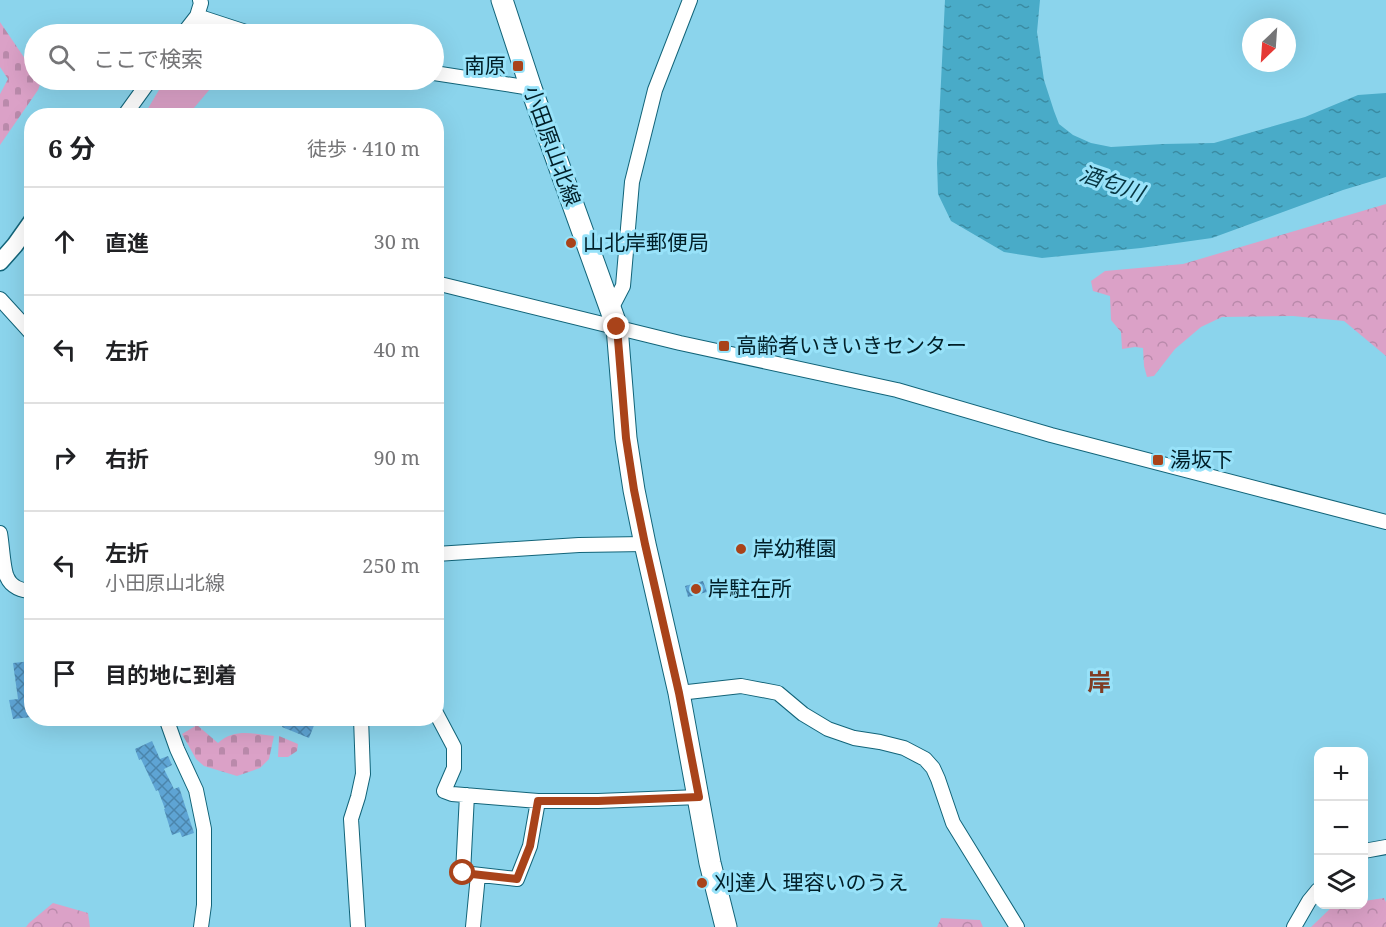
<!DOCTYPE html>
<html lang="ja">
<meta charset="utf-8">
<style>
body{margin:0;font-family:"Noto Serif","Noto Sans JP",serif;background:#f6f6f6;color:#202124}
.controls{position:absolute;right:18px;bottom:18px;display:grid;overflow:hidden;border-radius:12px;box-shadow:0 6px 24px #0002}
.controls button{width:54px;height:54px;display:grid;place-items:center;padding:0;border:0;border-bottom:2px solid #e0e0e0;background:#fff;color:#202124;font:30px sans-serif}
.compass{position:absolute;left:1242px;top:18px;width:54px;height:54px;border-radius:50%;background:#fff;box-shadow:0 6px 24px #0002;rotate:205deg}
.stop{position:absolute;width:18px;height:18px;margin:-14px;border:4px solid #a9431a;border-radius:50%;background:#fff}
.stop.end{background:#a9431a;border-color:#fff;box-shadow:0 2px 6px #0008}
.list{margin:0;padding:0;list-style:none}
h2{display:flex;justify-content:space-between;align-items:center;height:78px;margin:0;padding:0 24px;font-size:26px}
h2 small{font-size:20px;font-weight:400;color:#757577}
.list li{display:grid;grid-template-columns:39px 1fr auto;gap:18px;align-items:center;box-sizing:border-box;height:108px;padding:0 24px;border-top:2px solid #e0e0e0}
.list b{display:block;font-size:22px;white-space:nowrap}
.list p{margin:0;font-size:20px;white-space:nowrap;color:#757577}
.list em{font-size:20px;font-style:normal;color:#757577}
.icon{flex:none;width:33px;height:33px;fill:none;stroke:currentColor;stroke-width:2;stroke-linecap:round;stroke-linejoin:round}
.map{position:relative;flex:none;width:1386px;height:927px;overflow:hidden}
.search{position:absolute;background:#fff;box-shadow:0 6px 24px #0002;left:24px;top:24px;width:420px;height:66px;display:flex;align-items:center;gap:15px;box-sizing:border-box;padding:0 21px;border-radius:33px;color:#757577;font-size:22px}
.panel{position:absolute;background:#fff;box-shadow:0 6px 24px #0002;left:24px;top:108px;width:420px;height:618px;border-radius:24px}
.map>svg:first-child{display:block}
.forest{fill:url(#forest-crowns)}
.cemetery{fill:url(#cemetery-stones)}
.green{fill:#dba1c7}
.water{fill:url(#water-ripples)}
.building{fill:url(#building-cross-hatch)}
.lines{fill:none;stroke-linecap:round;stroke-linejoin:round}
.minor-casing{stroke:#126479;stroke-width:16}
.tertiary-casing{stroke:#126479;stroke-width:19}
.primary-casing{stroke:#126479;stroke-width:23}
.minor{stroke:#fff;stroke-width:14}
.tertiary{stroke:#fff;stroke-width:16}
.primary{stroke:#fff;stroke-width:21}
.route{stroke:#a9431a;stroke-width:8}
.poi-dot{fill:#a9431a;stroke:#98e2f9;stroke-width:2}
.labels{text-anchor:middle;stroke-width:6;stroke-linejoin:round;paint-order:stroke}
.poi-label{font-size:21px;fill:#011f28;stroke:#98e2f9;text-anchor:start}
.street-label{font-size:21px;fill:#011f28;stroke:#98e2f9}
.water-label{font-size:22px;font-style:italic;fill:#053440;stroke:#98e2f9}
.quarter-label{font-size:24px;font-weight:bold;fill:#803d24;stroke:#98e2f9}
</style>
<div class="map">
<svg width="1386" height="927" viewBox="0 0 1386 927">
<defs>
<pattern id="forest-crowns" width="20" height="18" patternUnits="userSpaceOnUse" patternTransform="scale(1.5)"><rect width="20" height="18" fill="#dba1c7"/><path d="M2 6a3 3 0 1 1 6 0M12 15a3 3 0 1 1 6 0" fill="none" stroke="#ba8aab"/></pattern>
<pattern id="cemetery-stones" width="16" height="16" patternUnits="userSpaceOnUse" patternTransform="scale(1.5)"><rect width="16" height="16" fill="#dba1c7"/><path d="M2 7V4a2 2 0 0 1 4 0v3zM10 15v-3a2 2 0 0 1 4 0v3z" fill="#ba8aab"/></pattern>
<pattern id="water-ripples" width="26" height="14" patternUnits="userSpaceOnUse" patternTransform="scale(1.5)"><rect width="26" height="14" fill="#49abc8"/><path d="M2 4q2-2 4 0t4 0M15 11q2-2 4 0t4 0" fill="none" stroke="#3a8ba2"/></pattern>
<pattern id="building-cross-hatch" width="8" height="8" patternUnits="userSpaceOnUse" patternTransform="scale(1.5)"><rect width="8" height="8" fill="#5ea4d4"/><path d="M0 0l8 8M0 8l8-8" fill="none" stroke="#4b85ac"/></pattern>
</defs>
<rect width="100%" height="100%" fill="#8bd4ec"/>
<path class="forest" d="M 1386,204 L 1386,356 L 1344,321 L 1293,316 L 1222,317 L 1201,327 L 1175,349 L 1154,376 L 1147,377 L 1144,366 L 1143,348 L 1135,347 L 1122,349 L 1121,332 L 1111,320 L 1110,296 L 1093,291 L 1091,281 L 1105,271 L 1183,264 Z
M 1384,898 L 1386,902 L 1386,927 L 1311,927 L 1334,905 L 1364,904 L 1364,901 Z
M 53,903 L 88,913 L 90,927 L 26,927 L 29,923 Z
M 941,918 L 980,920 L 983,927 L 937,927 Z"/>
<path class="cemetery" d="M 0,22 L 34,72 L 34,80 L 40,80 L 41,82 L 38,90 L 0,145 L 0,94 L 8,79 L 0,67 Z
M 197,725 L 218,743 C 235,728 253,734 274,736 L 269,759 L 260,768 L 237,776 L 204,766 L 196,759 L 182,734 Z
M 279,736 L 298,744 L 297,751 L 288,757 L 278,757 Z"/>
<path class="green" d="M 165,80 L 193,80 L 210,89 L 188,115 L 144,115 Z"/>
<path class="water" d="M 945,0 L 1040,0 L 1037,32 L 1044,80 L 1054,111 L 1059,124 L 1073,135 L 1091,143 L 1111,147 L 1163,144 L 1214,143 L 1305,117 L 1358,95 L 1386,93 L 1386,177 L 1343,190 L 1212,238 L 1141,248 L 1042,258 L 1004,252 L 951,221 L 938,194 L 937,163 Z"/>
<path class="building" d="M 703,581 L 707,592 L 688,597 L 685,586 Z
M 32,661 L 32,681 L 27,681 L 32,704 L 32,717 L 13,719 L 9,700 L 18,699 L 13,663 Z
M 285,718 L 317,718 L 309,738 L 282,727 Z
M 152,741 L 160,759 L 168,756 L 172,765 L 164,769 L 174,789 L 179,787 L 194,833 L 182,837 L 180,832 L 172,835 L 164,809 L 165,809 L 158,790 L 156,791 L 141,759 L 139,760 L 135,749 Z"/>
<g class="lines">
<defs>
<path id="minor" d="M 197,16 L 252,34
M 183,34 L 197,16 L 201,3 L 200,0
M 434,73 L 531,88
M 124,116 L 150,80
M 436,283 L 680,343 L 897,390 L 1051,435 L 1386,522
M 0,299 L 32,334
M 611,309 L 623,286 L 632,182 L 655,90 L 690,0
M 0,533 C 2,543 3,569 7,577 C 11,587 22,591 32,591
M 436,554 L 579,545 L 645,544
M 679,693 L 741,686 L 778,693 L 803,714 L 828,729 L 854,738 L 880,742 L 904,748 L 925,759 L 933,768 L 938,779 L 953,823 L 1017,927
M 436,713 L 454,747 L 454,768 L 444,791 L 452,794 L 538,801 L 598,801 L 699,797
M 166,718 L 177,749 L 196,790 L 204,829 L 204,905 L 201,927
M 467,795 L 463,873 L 517,879 L 530,846 L 538,801
M 1364,851 L 1386,847
M 358,927 L 351,819 L 358,797 L 363,774 L 361,718
M 473,927 L 478,875
M 1294,927 L 1309,901 L 1318,890"/>
<path id="tertiary" d="M 0,262 L 15,245 L 32,221"/>
<path id="primary" d="M 502,0 L 531,88 L 617,327 L 626,438 L 634,490 L 645,544 L 679,693 L 710,863 L 726,927"/>
</defs>
<use href="#minor" class="minor-casing"/>
<use href="#tertiary" class="tertiary-casing"/>
<use href="#primary" class="primary-casing"/>
<use href="#minor" class="minor"/>
<use href="#tertiary" class="tertiary"/>
<use href="#primary" class="primary"/>
</g>
<g class="lines">
<path class="route" d="M 463,873 L 517,879 L 530,846 L 538,801 L 598,801 L 699,797 L 679,693 L 645,544 L 634,490 L 626,438 L 617,327"/>
</g>
<g class="poi-dot">
<rect x="512" y="60" width="12" height="12" rx="3"/>
<circle cx="571" cy="243" r="6"/>
<rect x="718" y="340" width="12" height="12" rx="3"/>
<rect x="1152" y="454" width="12" height="12" rx="3"/>
<circle cx="741" cy="549" r="6"/>
<circle cx="696" cy="589" r="6"/>
<circle cx="702" cy="883" r="6"/>
</g>
<g class="labels">
<g class="poi-label">
<text x="506" y="73" text-anchor="end">南原</text>
<text x="583" y="250">山北岸郵便局</text>
<text x="736" y="353">高齢者いきいきセンター</text>
<text x="1170" y="467">湯坂下</text>
<text x="753" y="556">岸幼稚園</text>
<text x="708" y="596">岸駐在所</text>
<text x="714" y="890">刈達人 理容いのうえ</text>
</g>
<g class="street-label">
<text transform="translate(552 146) rotate(70)" y="7">小田原山北線</text>
</g>
<g class="water-label">
<text transform="translate(1112 183) rotate(19)" y="8">酒匂川</text>
</g>
<g class="quarter-label">
<text x="1099" y="691">岸</text>
</g>
</g>
</svg>
<div class="controls">
<button>+</button>
<button>−</button>
<button><svg class="icon" aria-label="layers" viewBox="0 0 24 24"><path d="M12 4l9 5-9 5-9-5zM3 14l9 5 9-5"/></svg></button>
</div>
<svg class="compass" viewBox="-18 -18 36 36"><path d="M0-13l5 13h-10z" fill="#e53935"/><path d="M0 13l5-13h-10z" fill="#757577"/></svg>
<div class="stop" style="left:463px;top:873px"></div>
<div class="stop end" style="left:617px;top:327px"></div>
<div class="search"><svg class="icon" aria-label="search" viewBox="0 0 24 24"><circle cx="10" cy="10" r="6"/><path d="M15 15l6 6"/></svg>ここで検索</div>
<section class="panel">
<h2>6 分<small>徒歩 · 410 m</small></h2>
<ul class="list">
<li><svg class="icon" aria-label="ahead" viewBox="0 0 24 24"><path d="M12 20V5M6 11l6-6 6 6"/></svg><div><b>直進</b></div><em>30 m</em></li>
<li><svg class="icon" aria-label="left" viewBox="0 0 24 24"><path d="M17 20v-9H6M10 6l-5 5 5 5"/></svg><div><b>左折</b></div><em>40 m</em></li>
<li><svg class="icon" aria-label="right" viewBox="0 0 24 24"><path d="M7 20v-9h11M14 6l5 5-5 5"/></svg><div><b>右折</b></div><em>90 m</em></li>
<li><svg class="icon" aria-label="left" viewBox="0 0 24 24"><path d="M17 20v-9H6M10 6l-5 5 5 5"/></svg><div><b>左折</b><p>小田原山北線</p></div><em>250 m</em></li>
<li><svg class="icon" aria-label="arrive" viewBox="0 0 24 24"><path d="M6 21V4h12l-3 4 3 4H6"/></svg><div><b>目的地に到着</b></div></li>
</ul>
</section>
</div>
